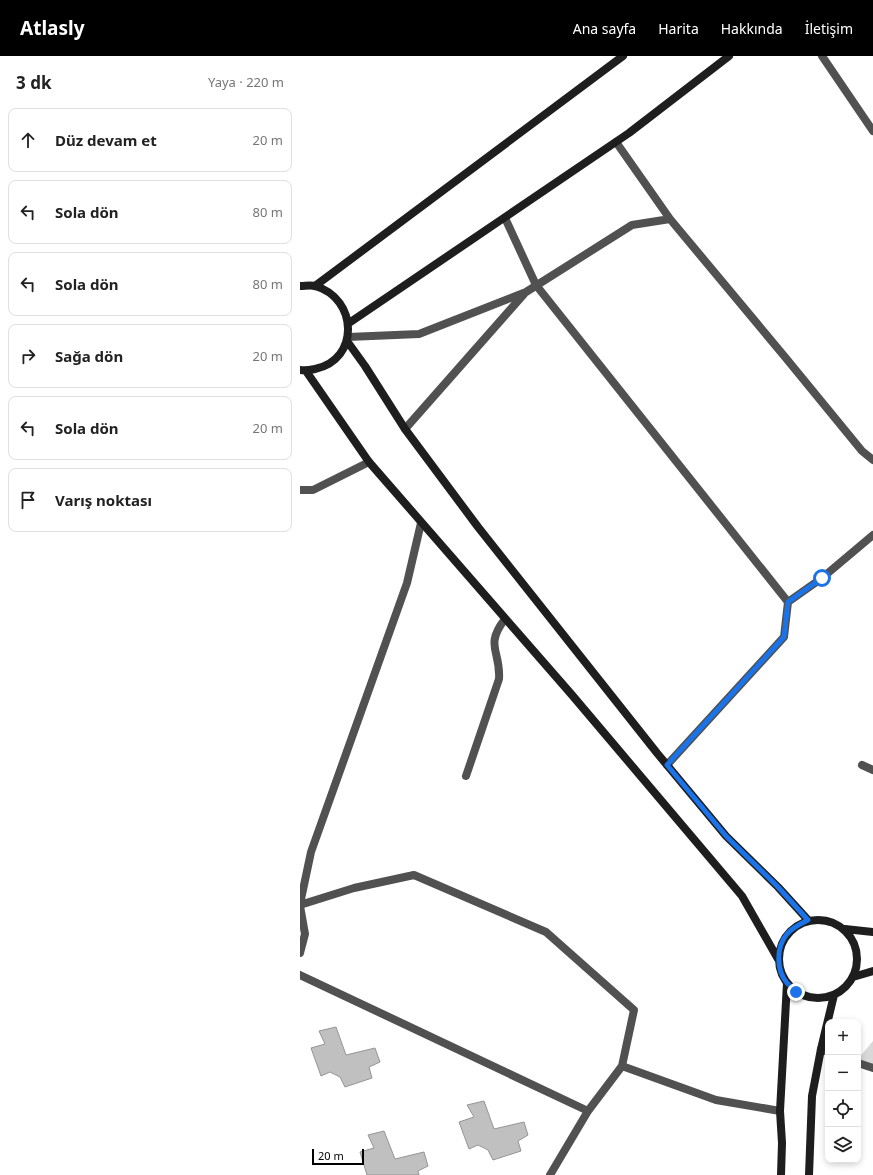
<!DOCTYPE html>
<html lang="tr">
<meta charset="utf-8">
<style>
body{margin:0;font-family:"Noto Sans",sans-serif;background:#f6f6f6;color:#222}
.controls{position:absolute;right:12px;bottom:12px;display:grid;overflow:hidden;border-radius:8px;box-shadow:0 2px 6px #0003}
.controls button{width:36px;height:36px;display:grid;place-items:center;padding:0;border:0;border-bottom:1px solid #e0e0e0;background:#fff;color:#222;font:20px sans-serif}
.scale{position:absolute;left:12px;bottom:10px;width:52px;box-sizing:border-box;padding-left:4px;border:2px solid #000;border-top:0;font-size:11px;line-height:14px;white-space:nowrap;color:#000;-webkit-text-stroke:3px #fff;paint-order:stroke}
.stop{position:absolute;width:12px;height:12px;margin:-9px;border:3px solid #1a73e8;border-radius:50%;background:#fff}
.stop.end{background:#1a73e8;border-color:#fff;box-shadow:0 1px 4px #0008}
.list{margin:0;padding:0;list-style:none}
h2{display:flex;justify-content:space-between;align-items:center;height:52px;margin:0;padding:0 16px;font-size:17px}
h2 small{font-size:13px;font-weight:400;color:#767676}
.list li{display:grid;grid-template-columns:26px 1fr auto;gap:12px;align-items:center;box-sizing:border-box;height:64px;margin:0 8px 8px;padding:0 8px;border:1px solid #e0e0e0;border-radius:8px}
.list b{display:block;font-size:15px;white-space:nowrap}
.list em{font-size:13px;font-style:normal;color:#767676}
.icon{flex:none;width:22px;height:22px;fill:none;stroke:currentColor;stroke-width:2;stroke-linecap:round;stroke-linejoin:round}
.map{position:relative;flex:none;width:573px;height:1119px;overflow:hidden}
header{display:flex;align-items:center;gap:24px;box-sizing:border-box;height:56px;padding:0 20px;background:#000;color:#fff}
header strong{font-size:19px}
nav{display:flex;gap:22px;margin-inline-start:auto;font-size:14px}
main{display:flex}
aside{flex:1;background:#fff}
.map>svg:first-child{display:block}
.green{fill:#d8d8d8}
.building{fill:#c0c0c0;stroke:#959595}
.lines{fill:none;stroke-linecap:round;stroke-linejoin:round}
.lane{stroke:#515151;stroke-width:8}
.street{stroke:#515151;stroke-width:8}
.secondary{stroke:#1e1e1e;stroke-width:8}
.route{stroke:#1a73e8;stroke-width:5}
</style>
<header>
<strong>Atlasly</strong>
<nav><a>Ana sayfa</a><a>Harita</a><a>Hakkında</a><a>İletişim</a></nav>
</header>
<main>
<aside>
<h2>3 dk<small>Yaya · 220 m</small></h2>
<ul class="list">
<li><svg class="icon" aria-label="ahead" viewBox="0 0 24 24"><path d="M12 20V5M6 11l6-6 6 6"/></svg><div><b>Düz devam et</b></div><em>20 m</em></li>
<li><svg class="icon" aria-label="left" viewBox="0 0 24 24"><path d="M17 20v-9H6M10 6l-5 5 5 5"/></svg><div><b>Sola dön</b></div><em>80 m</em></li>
<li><svg class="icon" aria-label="left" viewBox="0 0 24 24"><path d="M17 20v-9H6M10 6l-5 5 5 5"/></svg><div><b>Sola dön</b></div><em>80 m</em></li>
<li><svg class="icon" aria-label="right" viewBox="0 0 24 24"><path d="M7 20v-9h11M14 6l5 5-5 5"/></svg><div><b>Sağa dön</b></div><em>20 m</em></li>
<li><svg class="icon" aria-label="left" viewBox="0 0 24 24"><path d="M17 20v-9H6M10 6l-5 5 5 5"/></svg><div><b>Sola dön</b></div><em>20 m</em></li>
<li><svg class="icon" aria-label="arrive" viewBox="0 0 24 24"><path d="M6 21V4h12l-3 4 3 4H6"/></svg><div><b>Varış noktası</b></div></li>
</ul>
</aside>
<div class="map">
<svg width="573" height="1119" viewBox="0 0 573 1119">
<rect width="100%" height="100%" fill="#fff"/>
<path class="green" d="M 573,985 L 573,1011 L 558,1006 L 558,1003 Z"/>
<path class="building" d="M 36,971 L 46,999 L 75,992 L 80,1006 L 69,1011 L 72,1022 L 45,1031 L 40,1021 L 30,1016 L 21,1020 L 11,992 L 25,988 L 19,975 Z
M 184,1045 L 194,1073 L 224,1066 L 228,1079 L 218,1085 L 221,1095 L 193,1104 L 188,1094 L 178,1089 L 169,1093 L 159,1066 L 174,1061 L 167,1049 Z
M 84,1075 L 95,1103 L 124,1096 L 128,1110 L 118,1115 L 119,1119 L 67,1119 L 60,1096 L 74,1092 L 68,1079 Z"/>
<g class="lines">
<path class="lane" d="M 166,720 L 199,623 C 201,595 184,590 205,563"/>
<path class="street" d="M 522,0 L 573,75
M 316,86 L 370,163
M 205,162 L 236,229 L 488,546
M 48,281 L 119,278 L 226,236 L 332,169 L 370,163 L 485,301 L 562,395 L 573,404
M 105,373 L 224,238
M 0,434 L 13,434 L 69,406
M 367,709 L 484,581 L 488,546 L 522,522 L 573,479
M 562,709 L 573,714
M 0,848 L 11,796 L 107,527 L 121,467
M 0,849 L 54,832 L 114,819 L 246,876 L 334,954 L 322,1010
M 0,850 L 5,878 L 0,897
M 0,919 L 288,1055
M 521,993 L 528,996
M 558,1007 L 573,1012
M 250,1119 L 288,1055 L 322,1010 L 416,1044 L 480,1055"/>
<path class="secondary" d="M 0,230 C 5,230 11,229 15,230 C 58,242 60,304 15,313 C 10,314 6,315 0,314
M 15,230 L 323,0
M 49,267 L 329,77 L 429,0
M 47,285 L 65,310 L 105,373 L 178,471 L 357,697 L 426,780 L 478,831 L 508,864
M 6,315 L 69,406 L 272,639 L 442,840 L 478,903
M479 903a39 39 0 1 1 78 0a39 39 0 1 1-78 0Z
M 545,873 L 573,876
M 553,921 L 573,915
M 481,1119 L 482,1087 L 480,1055 L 487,927
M 509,1119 L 512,1040 L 521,993 L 534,939"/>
</g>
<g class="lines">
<path class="route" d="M 496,936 C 493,933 490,930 487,927 C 476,914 476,891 487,878 C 493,871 500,868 508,864 L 478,831 L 426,780 L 367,709 L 484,581 L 488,546 L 522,522"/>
</g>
</svg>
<div class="controls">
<button>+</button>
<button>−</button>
<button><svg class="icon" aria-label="locate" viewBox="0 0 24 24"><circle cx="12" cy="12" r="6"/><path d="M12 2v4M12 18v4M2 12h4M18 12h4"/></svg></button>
<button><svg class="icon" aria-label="layers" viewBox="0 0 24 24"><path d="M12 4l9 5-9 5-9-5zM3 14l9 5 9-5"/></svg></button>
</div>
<div class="scale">20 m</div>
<div class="stop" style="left:522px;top:522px"></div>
<div class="stop end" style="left:496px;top:936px"></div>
</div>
</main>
